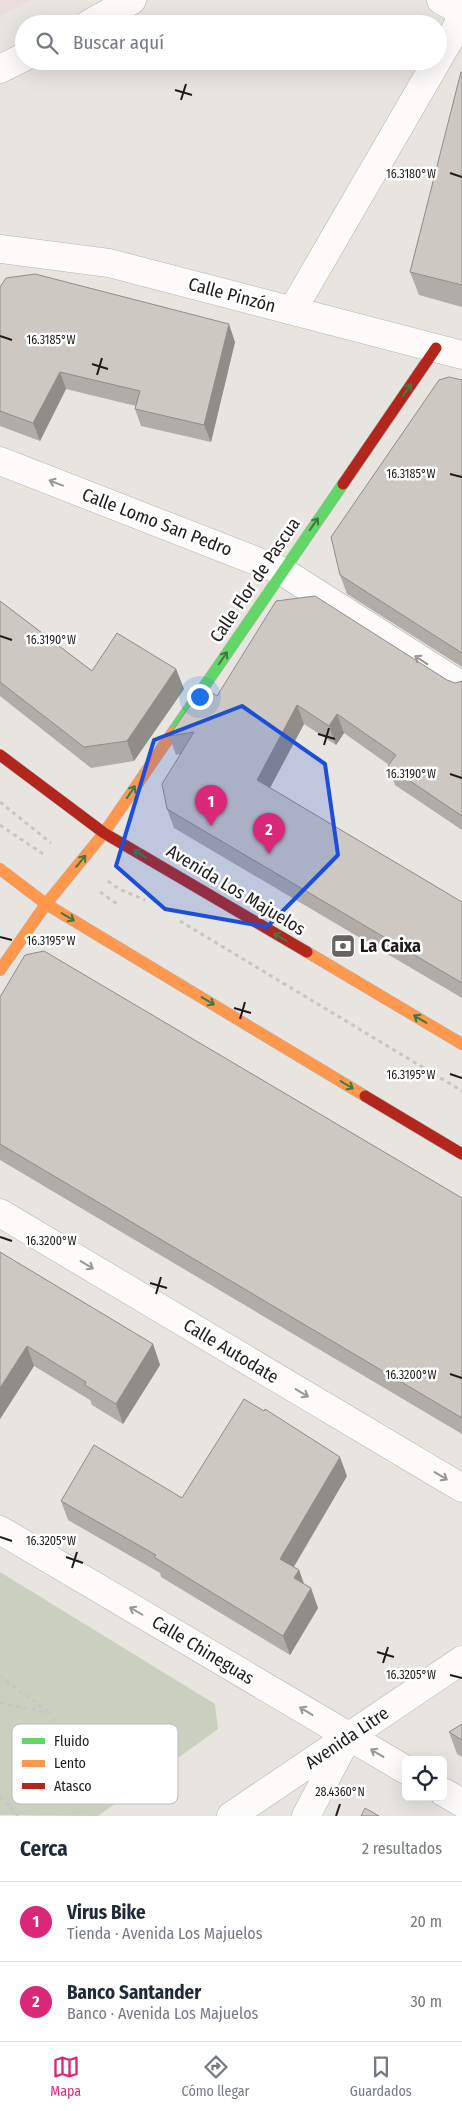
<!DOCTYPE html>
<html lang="es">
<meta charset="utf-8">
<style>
body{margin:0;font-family:"Fira Sans Condensed",sans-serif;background:#f2f2f3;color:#1f2937}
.controls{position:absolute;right:15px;bottom:15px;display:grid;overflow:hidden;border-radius:8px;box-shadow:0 5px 20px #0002}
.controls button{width:45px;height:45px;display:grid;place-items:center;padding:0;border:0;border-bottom:1px solid #e0e1e3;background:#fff;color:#1f2937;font:25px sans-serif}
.you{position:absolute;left:199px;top:696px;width:18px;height:18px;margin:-12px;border:4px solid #fff;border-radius:50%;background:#1a73e8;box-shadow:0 0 0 8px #1a73e833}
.badge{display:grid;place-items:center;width:32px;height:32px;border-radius:50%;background:#db2777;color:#fff;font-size:16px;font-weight:700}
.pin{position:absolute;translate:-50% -41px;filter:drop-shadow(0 1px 2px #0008)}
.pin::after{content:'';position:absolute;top:26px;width:18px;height:15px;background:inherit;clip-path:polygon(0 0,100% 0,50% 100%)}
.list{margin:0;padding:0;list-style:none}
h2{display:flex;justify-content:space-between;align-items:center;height:65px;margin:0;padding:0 20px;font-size:21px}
h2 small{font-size:16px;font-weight:400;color:#747a83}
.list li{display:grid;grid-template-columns:32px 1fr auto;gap:15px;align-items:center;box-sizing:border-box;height:80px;padding:0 20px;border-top:1px solid #e0e1e3}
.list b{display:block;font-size:19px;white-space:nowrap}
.list p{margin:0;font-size:16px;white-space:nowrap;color:#747a83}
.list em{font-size:16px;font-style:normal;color:#747a83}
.icon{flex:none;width:28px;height:28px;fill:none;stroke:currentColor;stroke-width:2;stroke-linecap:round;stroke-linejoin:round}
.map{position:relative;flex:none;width:462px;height:1816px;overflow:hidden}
.search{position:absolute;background:#fff;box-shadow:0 5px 20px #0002;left:15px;right:15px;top:15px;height:55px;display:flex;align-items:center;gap:12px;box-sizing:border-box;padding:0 18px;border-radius:28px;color:#747a83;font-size:19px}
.sheet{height:225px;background:#fff}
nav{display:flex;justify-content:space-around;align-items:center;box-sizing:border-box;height:70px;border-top:1px solid #e0e1e3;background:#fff;font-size:14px;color:#747a83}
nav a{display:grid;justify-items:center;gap:2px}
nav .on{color:#db2777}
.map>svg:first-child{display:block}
.education{fill:#ebdcde}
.green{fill:#cad0bf}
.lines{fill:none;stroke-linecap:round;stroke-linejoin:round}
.street-casing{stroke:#b4b2af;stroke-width:29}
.fast-casing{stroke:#b4b2af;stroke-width:12}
.slow-casing{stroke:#b4b2af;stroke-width:12}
.jam-casing{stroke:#b4b2af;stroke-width:12}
.path{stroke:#c7c6c5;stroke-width:3;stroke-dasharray:4 4;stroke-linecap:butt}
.street{stroke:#fcfbfa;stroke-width:28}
.fast{stroke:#63d668;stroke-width:11}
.slow{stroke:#ff974d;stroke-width:11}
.jam{stroke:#b3261e;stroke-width:11}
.wall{fill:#b1aca7}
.shaded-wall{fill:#908c88}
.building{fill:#cec8c2;stroke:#908c88}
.oneway{stroke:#407941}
.oneway2{stroke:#989795}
.marked{fill:#1d4ed8;fill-opacity:0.2;stroke:#1d4ed8;stroke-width:4;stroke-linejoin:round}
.ticks{fill:none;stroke:#1e1c1a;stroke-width:2}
.labels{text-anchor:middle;stroke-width:5;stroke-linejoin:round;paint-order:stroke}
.street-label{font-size:18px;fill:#1e1c1a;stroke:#fff}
.poi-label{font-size:18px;font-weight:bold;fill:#1e1c1a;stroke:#fff;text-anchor:start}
.key{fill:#fff;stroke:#bcbbba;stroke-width:1}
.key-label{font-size:14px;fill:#1e1c1a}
.ticks-label{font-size:12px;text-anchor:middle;fill:#1e1c1a;stroke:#fff;stroke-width:5;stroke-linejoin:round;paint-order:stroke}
</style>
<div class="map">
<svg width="462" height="1816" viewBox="0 0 462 1816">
<rect width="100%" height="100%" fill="#e8e5e1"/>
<path class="education" d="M 0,0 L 32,0 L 0,16 Z"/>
<path class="green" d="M 0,1572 L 215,1704 L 218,1729 L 98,1816 L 0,1815 Z"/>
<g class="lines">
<defs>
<path id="street" d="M 441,0 L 462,12
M 89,24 L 132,0
M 438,59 L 462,18
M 0,69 L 24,57
M 0,249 L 109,263 L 462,355
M 292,311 L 437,61
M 0,461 L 282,571 L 462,686
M 0,1213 L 462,1488
M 0,1530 L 406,1770
M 443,1792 L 462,1803
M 231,1816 L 462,1660
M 306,1816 L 346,1740"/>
<path id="fast" d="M 173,732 L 343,484"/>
<path id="slow" d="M 0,869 L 46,904 L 365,1096
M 307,952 L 462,1044
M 0,970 L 46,904 L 104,833 L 173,732"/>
<path id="jam" d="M 343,484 L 436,348
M 0,755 L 104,833 L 307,952
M 365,1096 L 462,1154"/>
</defs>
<use href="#street" class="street-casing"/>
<use href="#fast" class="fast-casing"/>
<use href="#slow" class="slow-casing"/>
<use href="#jam" class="jam-casing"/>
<path class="path" d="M 0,802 L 51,843
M 0,825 L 43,854
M 108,881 L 119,889 L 145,900
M 100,892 L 117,904
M 180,921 L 462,1091
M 0,1676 L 47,1711
M 0,1703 L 50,1713 L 70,1745 L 94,1769 L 149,1779 L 166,1794
M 0,1796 L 18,1816"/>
<use href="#street" class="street"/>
<use href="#fast" class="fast"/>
<use href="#slow" class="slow"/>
<use href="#jam" class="jam"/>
</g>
<path class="wall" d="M 462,72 L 462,307 L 419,295 L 410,272 Z
M 0,287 L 235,342 L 211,442 L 141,426 L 135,409 L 136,406 L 66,389 L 40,441 L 0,426 Z
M 462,380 L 462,667 L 347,594 L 340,575 Z
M 0,601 L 92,671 L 176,669 L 184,689 L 134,761 L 91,768 L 0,696 Z
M 447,680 L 455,683 L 462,681 L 462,830 L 395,785 L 388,766 L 389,765 L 344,733 L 336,745 L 304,724 L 270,788 L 462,902 L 462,998 L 174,828 L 167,809 L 180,754 L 176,755 L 169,736 L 217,696 Z
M 0,997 L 462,1198 L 462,1434 L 0,1160 Z
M 0,1252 L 153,1344 L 160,1365 L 123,1424 L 92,1405 L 90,1400 L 34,1366 L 0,1419 Z
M 264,1411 L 347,1476 L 294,1567 L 299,1570 L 304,1584 L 318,1608 L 290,1655 L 161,1577 L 160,1573 L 68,1520 L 61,1501 L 182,1498 Z
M 462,1724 L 462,1757 L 457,1754 L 449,1732 Z"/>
<path class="shaded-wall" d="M 229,324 L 235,342 L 211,442 L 204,425 Z
M 60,372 L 66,389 L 40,441 L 33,423 Z
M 176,669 L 184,689 L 134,761 L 127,741 Z
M 297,705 L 304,724 L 264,799 L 257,780 Z
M 337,714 L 344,733 L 336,745 L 329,726 Z
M 153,1344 L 160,1365 L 123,1424 L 116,1404 Z
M 27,1346 L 34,1366 L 0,1419 L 0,1388 Z
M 340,1457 L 347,1476 L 287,1578 L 280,1559 Z
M 299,1570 L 306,1590 L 294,1578 Z
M 311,1588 L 318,1608 L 290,1655 L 283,1636 Z"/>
<path class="building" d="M 461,72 L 462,72 L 462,285 L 410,272 Z
M 35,274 L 229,324 L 204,425 L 135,409 L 140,391 L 60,372 L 33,423 L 0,411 L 0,287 L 6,278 Z
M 449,377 L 462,380 L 462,653 L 340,575 L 331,537 L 439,380 Z
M 315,596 L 447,680 L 455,683 L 462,681 L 462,816 L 388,766 L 396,755 L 337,714 L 329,726 L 297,705 L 257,780 L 462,902 L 462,983 L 167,809 L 162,784 L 194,732 L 169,736 L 203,687 L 217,696 L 276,601 Z
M 0,601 L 92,671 L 117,633 L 176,669 L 127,741 L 84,747 L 0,682 Z
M 44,951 L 462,1198 L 462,1418 L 0,1144 L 0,997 L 25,955 Z
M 0,1252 L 153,1344 L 116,1404 L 85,1385 L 86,1382 L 27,1346 L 0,1388 Z
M 244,1399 L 264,1411 L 265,1409 L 340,1457 L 280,1559 L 299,1570 L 294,1578 L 311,1588 L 283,1636 L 154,1557 L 156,1555 L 61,1501 L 94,1445 L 182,1498 Z
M 462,1724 L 462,1740 L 449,1732 Z
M 365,1808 L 379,1816 L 361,1816 Z"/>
<defs><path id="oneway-shaft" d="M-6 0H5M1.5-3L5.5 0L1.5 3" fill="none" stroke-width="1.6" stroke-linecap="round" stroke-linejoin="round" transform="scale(1.25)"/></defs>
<g class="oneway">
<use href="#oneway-shaft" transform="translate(407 390) rotate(-55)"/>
<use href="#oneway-shaft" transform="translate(314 524) rotate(-55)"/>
<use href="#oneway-shaft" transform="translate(223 658) rotate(-56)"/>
<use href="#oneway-shaft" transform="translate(131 792) rotate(-56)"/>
<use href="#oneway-shaft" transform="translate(140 854) rotate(-149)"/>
<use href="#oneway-shaft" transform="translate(81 861) rotate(-51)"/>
<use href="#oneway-shaft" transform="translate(68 917) rotate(31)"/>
<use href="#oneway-shaft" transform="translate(280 937) rotate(-149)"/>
<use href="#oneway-shaft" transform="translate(208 1001) rotate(31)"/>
<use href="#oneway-shaft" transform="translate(420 1019) rotate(-149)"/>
<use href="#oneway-shaft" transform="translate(347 1085) rotate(31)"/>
</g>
<g class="oneway2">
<use href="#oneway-shaft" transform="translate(56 483) rotate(-159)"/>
<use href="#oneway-shaft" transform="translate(421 660) rotate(-147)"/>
<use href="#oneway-shaft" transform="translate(87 1265) rotate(31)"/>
<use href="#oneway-shaft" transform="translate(302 1393) rotate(31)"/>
<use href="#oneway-shaft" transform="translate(441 1476) rotate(31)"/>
<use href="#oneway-shaft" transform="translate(136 1611) rotate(-150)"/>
<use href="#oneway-shaft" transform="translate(306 1711) rotate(-149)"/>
<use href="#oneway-shaft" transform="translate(377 1753) rotate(-149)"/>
</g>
<path class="marked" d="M 242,706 L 325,764 L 338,855 L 267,927 L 165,909 L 116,866 L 154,740 Z"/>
<path class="ticks" d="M 175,90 L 192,95M 181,100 L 186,84M 450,173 L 462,177M 0,336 L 12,340M 92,364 L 108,369M 97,375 L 102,358M 450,474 L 462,477M 0,636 L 12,640M 318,734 L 335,739M 324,745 L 329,728M 450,774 L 462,778M 0,937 L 12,940M 234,1008 L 251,1013M 240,1019 L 245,1002M 450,1074 L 462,1078M 0,1237 L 12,1241M 150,1283 L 167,1288M 156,1294 L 161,1277M 450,1374 L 462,1378M 0,1537 L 12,1541M 66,1557 L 83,1563M 72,1568 L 77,1552M 377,1652 L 394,1657M 383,1663 L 388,1647M 450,1675 L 462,1678M 336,1816 L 340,1804"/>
<defs>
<symbol id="bank-square" viewBox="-11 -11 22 22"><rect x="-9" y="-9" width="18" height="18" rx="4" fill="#656260" stroke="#fff"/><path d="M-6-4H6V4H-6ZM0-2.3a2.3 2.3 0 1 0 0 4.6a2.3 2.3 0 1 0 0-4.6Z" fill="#fff"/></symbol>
</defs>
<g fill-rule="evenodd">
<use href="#bank-square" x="329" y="932" width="28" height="28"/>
</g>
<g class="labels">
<g class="street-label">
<text transform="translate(232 295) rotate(15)" y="6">Calle Pinzón</text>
<text transform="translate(157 522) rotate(21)" y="6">Calle Lomo San Pedro</text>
<text transform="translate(255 580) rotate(-56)" y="6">Calle Flor de Pascua</text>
<text transform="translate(236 890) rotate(31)" y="6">Avenida Los Majuelos</text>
<text transform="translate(231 1351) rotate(31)" y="6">Calle Autodate</text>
<text transform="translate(203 1650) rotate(31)" y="6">Calle Chineguas</text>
<text transform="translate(347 1738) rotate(-34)" y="6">Avenida Litre</text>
</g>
<g class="poi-label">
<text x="360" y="952">La Caixa</text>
</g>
</g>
<rect x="12" y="1724" width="166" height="80" rx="8" class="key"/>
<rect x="22" y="1738" width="23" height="6" fill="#63d668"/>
<rect x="22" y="1760" width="23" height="7" fill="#ff974d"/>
<rect x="22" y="1783" width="23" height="6" fill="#b3261e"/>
<g class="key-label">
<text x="54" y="1746">Fluido</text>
<text x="54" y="1768">Lento</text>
<text x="54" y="1791">Atasco</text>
</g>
<g class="ticks-label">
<text x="411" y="178">16.3180°W</text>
<text x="51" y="344">16.3185°W</text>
<text x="411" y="478">16.3185°W</text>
<text x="51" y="644">16.3190°W</text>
<text x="411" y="778">16.3190°W</text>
<text x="51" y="945">16.3195°W</text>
<text x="411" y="1079">16.3195°W</text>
<text x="51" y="1245">16.3200°W</text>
<text x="411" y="1379">16.3200°W</text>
<text x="51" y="1545">16.3205°W</text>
<text x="411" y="1679">16.3205°W</text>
<text x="340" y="1796">28.4360°N</text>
</g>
</svg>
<div class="controls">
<button><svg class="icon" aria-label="locate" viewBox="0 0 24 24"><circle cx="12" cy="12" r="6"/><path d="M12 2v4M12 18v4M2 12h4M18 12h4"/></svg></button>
</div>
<div class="you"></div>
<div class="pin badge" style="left:211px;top:826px">1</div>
<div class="pin badge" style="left:269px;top:854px">2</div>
<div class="search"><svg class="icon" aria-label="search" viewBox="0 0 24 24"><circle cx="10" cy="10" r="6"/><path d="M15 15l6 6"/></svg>Buscar aquí</div>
</div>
<section class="sheet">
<h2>Cerca<small>2 resultados</small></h2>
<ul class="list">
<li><span class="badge">1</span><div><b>Virus Bike</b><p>Tienda · Avenida Los Majuelos</p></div><em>20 m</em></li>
<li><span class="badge">2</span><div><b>Banco Santander</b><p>Banco · Avenida Los Majuelos</p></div><em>30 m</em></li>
</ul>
</section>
<nav>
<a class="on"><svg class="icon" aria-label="map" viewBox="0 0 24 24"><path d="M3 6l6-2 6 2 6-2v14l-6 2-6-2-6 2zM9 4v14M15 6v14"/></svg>Mapa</a>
<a><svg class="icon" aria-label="directions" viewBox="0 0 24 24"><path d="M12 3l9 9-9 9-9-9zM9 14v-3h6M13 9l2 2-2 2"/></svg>Cómo llegar</a>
<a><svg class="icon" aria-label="saved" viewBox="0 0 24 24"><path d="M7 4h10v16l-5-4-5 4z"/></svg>Guardados</a>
</nav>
